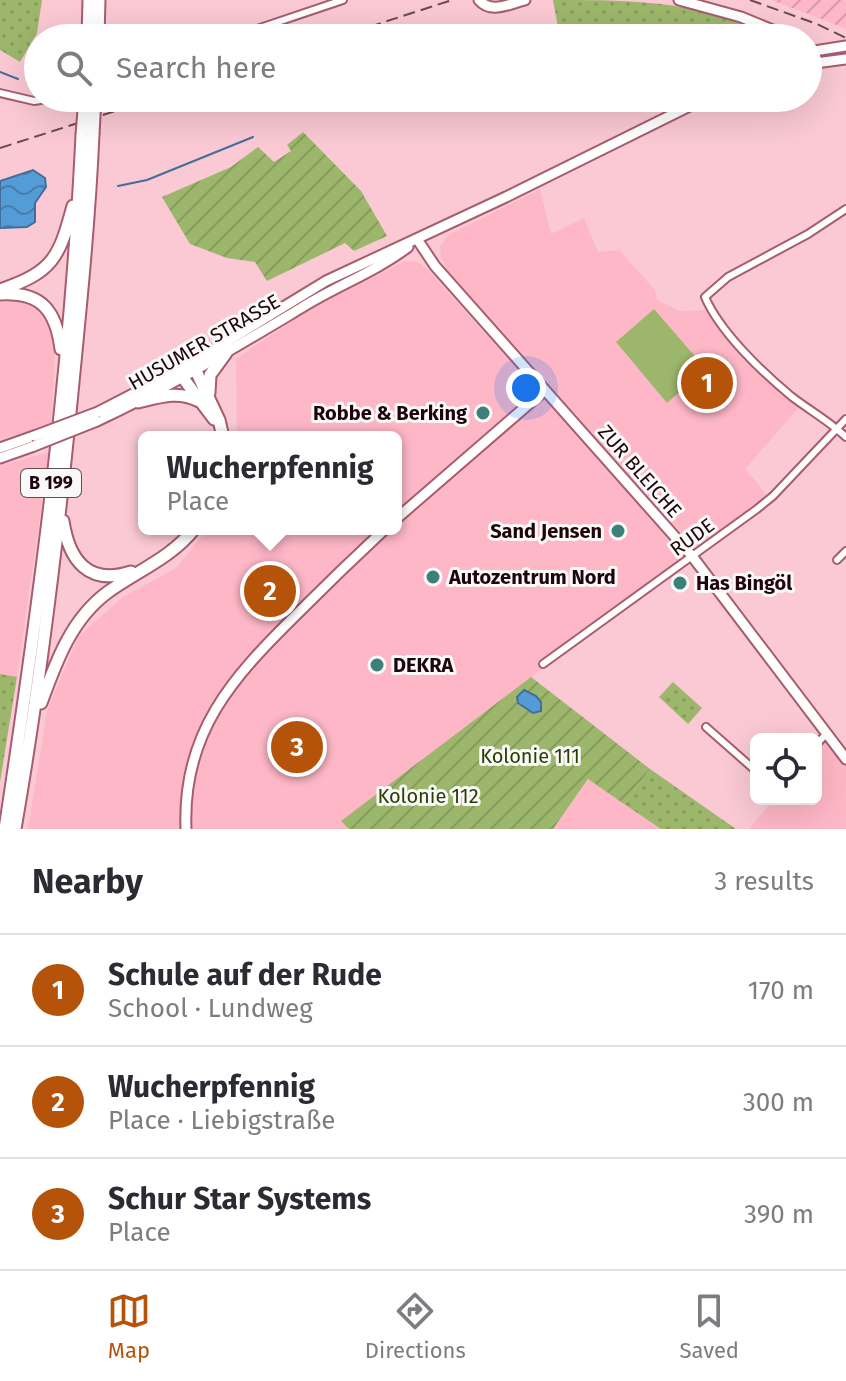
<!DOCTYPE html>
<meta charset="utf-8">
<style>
body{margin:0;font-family:"Fira Sans",sans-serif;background:#f7f7f7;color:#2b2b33}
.controls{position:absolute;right:24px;bottom:24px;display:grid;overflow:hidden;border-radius:12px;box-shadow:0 8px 32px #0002}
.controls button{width:72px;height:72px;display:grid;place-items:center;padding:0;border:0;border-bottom:2px solid #e1e1e2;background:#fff;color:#2b2b33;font:40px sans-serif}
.you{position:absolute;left:526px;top:388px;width:28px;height:28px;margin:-20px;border:6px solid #fff;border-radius:50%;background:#1a73e8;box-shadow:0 0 0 12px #1a73e833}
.badge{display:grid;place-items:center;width:52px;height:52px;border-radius:50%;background:#b45309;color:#fff;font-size:26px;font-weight:700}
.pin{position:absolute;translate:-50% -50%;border:4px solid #fff;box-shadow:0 2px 8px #0006}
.popup{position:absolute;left:138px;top:431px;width:264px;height:104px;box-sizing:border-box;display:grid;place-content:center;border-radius:12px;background:#fff;filter:drop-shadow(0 2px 6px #0005);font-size:26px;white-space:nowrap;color:#7c7c81}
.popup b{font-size:30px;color:#2b2b33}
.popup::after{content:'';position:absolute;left:50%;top:100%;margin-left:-16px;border:16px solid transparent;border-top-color:#fff}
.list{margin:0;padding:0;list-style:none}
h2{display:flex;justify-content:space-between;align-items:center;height:104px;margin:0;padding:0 32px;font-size:34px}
h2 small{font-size:26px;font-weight:400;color:#7c7c81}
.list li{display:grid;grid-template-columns:52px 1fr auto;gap:24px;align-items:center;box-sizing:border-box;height:112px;padding:0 32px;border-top:2px solid #e1e1e2}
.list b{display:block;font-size:30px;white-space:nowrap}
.list p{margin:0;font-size:26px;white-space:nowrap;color:#7c7c81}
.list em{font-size:26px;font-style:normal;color:#7c7c81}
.icon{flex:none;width:44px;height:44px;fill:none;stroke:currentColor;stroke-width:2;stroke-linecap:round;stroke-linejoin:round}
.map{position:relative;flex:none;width:846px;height:829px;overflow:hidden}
.search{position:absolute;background:#fff;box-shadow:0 8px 32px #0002;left:24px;right:24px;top:24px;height:88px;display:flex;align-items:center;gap:20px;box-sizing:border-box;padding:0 28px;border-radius:44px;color:#7c7c81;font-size:30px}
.sheet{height:440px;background:#fff}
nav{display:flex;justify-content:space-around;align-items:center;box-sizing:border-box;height:112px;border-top:2px solid #e1e1e2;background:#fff;font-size:22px;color:#7c7c81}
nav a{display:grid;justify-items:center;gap:4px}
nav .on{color:#b45309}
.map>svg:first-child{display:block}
.built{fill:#feb7c6}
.industrial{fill:url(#industrial-furrows)}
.grass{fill:url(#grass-dots)}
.garden{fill:url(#garden-furrows)}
.pitch{fill:#9cb76b}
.water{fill:url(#water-waves);stroke:#446e9a;stroke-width:2}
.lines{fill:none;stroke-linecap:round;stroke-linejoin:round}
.stream{stroke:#446e9a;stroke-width:2}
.street-casing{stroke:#a55d6f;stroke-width:10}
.secondary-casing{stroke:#a55d6f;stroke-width:13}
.highway-casing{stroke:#a55d6f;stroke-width:15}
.street{stroke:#fff;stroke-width:6}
.secondary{stroke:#fff;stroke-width:9}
.highway{stroke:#fff;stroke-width:11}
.rail{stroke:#6b4951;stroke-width:2;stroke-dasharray:12 6;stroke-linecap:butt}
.secondary-bridge-casing{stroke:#a55d6f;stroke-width:13;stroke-linecap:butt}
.highway-bridge-casing{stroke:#a55d6f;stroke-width:15;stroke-linecap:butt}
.secondary-bridge{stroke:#fff;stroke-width:9}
.highway-bridge{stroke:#fff;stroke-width:11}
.poi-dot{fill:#3b8179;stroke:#f9f9f9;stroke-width:3}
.labels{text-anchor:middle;stroke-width:6;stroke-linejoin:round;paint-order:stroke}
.shield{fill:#f9f9f9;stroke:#604e52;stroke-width:2}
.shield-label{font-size:18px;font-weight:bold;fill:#1e040b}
.street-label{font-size:20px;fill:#1e040b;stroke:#f9f9f9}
.poi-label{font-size:20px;font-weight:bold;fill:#1e040b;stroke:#f9f9f9;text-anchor:start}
.park-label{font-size:20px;fill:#2c3d00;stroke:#f9f9f9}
</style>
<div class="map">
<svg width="846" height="829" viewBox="0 0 846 829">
<defs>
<pattern id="industrial-furrows" width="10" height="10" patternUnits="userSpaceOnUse" patternTransform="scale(2)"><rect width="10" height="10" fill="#feb7c6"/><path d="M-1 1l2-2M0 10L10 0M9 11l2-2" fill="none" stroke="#d99ca9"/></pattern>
<pattern id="grass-dots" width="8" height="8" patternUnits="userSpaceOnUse" patternTransform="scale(2)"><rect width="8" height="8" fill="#9cb76b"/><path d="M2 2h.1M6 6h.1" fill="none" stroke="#869c5b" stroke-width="1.8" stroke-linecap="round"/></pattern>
<pattern id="garden-furrows" width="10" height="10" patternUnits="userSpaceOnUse" patternTransform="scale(2)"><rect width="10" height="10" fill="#9cb76b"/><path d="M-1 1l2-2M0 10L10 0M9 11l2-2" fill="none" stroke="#869c5b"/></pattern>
<pattern id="water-waves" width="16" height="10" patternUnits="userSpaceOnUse" patternTransform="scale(2)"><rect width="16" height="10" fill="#549cd7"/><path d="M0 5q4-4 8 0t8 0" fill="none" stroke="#457dad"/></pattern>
</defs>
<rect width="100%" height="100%" fill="#fac9d3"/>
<path class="built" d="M 743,23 L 766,31 L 776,38 L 728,38 Z
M 540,189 L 551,234 L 584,218 L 598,252 L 619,250 L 655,290 L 657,300 L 680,311 L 705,310 L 754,370 L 798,408 L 745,469 L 767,495 L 708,539 L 699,541 L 687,539 L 447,270 L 441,257 L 440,246 L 449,235 Z
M 412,261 L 421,264 L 428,270 L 690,561 L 531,677 L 342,821 L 349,829 L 28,829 L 47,711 L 78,637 L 123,597 L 176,568 L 208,529 L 396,529 L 396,437 L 237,437 L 236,359 L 302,314 L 331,298 L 404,262 Z
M 13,301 L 37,307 L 49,320 L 56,336 L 51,425 L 0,439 L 0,303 Z
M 49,452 L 17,677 L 0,674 L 0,466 Z
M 826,739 L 846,767 L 846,829 L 749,829 L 774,799 L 816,799 L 816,750 Z
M 589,779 L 624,804 L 661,829 L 553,829 Z"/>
<path class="industrial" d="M 771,0 L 846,0 L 846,29 L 809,14 Z"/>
<path class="grass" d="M 0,0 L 42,0 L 37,33 L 20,62 L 0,50 Z
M 553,0 C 622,0 677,0 743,23 L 728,38 L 687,38 L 643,26 L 627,38 L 560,38 Z
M 0,674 L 17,677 L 0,782 Z
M 673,682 L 702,708 L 688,724 L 659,697 Z
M 650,769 L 736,829 L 661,829 L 624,804 Z"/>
<path class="garden" d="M 303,132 L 361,191 L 387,236 L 354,251 L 345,243 L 267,281 L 255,262 L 227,258 L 190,244 L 162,197 L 231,167 L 258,147 L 274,162 L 291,151 L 287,145 Z
M 531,677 L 650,769 L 624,804 L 588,779 L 553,829 L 349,829 L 341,821 Z"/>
<path class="pitch" d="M 654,309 L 706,369 L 667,403 L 616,342 Z"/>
<path class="water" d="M 33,170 L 45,178 L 46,187 L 35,203 L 35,222 L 27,227 L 0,228 L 0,181 Z
M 524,690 L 536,696 L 541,702 L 541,711 L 533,713 L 518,703 L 517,697 Z"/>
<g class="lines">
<path class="stream" d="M 0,72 L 18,79
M 118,186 L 147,180 L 253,137"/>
<defs>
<path id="street" d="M 230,38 L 343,0
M 0,93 L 34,101 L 53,98
M 846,209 L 808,234 L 728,277 L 705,297 C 720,332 762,372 791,396 C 809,410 829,421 846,437
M 837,560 L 846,551
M 543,664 L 757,509 L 773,496 L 846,419
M 706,727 L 756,771
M 816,745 L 827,733"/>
<path id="secondary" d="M 479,0 C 491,14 509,4 525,0
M 679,0 L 741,17 L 792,38
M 808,52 L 846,46
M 808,64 L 846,59
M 417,239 L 435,266 L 692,556 L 846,759
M 98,412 L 185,367 L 326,281 L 506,197 L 706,98
M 97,421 C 168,388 234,348 301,308 C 336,286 375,272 408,247
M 0,448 L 34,436
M 0,458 L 34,446
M 396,519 L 545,390
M 186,829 C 182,733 232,678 297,614 C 326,585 355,557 385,529"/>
<path id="highway" d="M 88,38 L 89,0
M 98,38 L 99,0
M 0,290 C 53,272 59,258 73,206
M 1,294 C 42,292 56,311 61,349
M 196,371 L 219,420 L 223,437
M 183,378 L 214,419
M 209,393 L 210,375 L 226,353
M 138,402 C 159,397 178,390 199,401
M 63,521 C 69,560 88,586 131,572
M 41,703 C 56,662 71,619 108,592 C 137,571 171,558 194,529
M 5,829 C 40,599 71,367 82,135
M 15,829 C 39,691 56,552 70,413 C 79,320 89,227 93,134"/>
</defs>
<use href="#street" class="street-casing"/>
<use href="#secondary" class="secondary-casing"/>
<use href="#highway" class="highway-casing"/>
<use href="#street" class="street"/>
<use href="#secondary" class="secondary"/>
<use href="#highway" class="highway"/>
<path class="rail" d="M 750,0 L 817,24 L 846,38
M 335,38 L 452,0
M 0,148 L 156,98"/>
<defs>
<path id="secondary-bridge" d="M 34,436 L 98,412
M 34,446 L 97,421"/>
<path id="highway-bridge" d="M 93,134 L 95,98
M 82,135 L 85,98"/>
</defs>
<use href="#secondary-bridge" class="secondary-bridge-casing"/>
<use href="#highway-bridge" class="highway-bridge-casing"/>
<use href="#secondary-bridge" class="secondary-bridge"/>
<use href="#highway-bridge" class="highway-bridge"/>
</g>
<g class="poi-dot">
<circle cx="483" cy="413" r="8"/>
<circle cx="618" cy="531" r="8"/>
<circle cx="433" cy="577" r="8"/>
<circle cx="680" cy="583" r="8"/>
<circle cx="377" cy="665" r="8"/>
</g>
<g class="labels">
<rect class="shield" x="21" y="469" width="60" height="28" rx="6"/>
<g class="shield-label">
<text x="51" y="489">B 199</text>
</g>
<g class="street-label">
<text transform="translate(204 342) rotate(-30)" y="7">HUSUMER STRASSE</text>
<text transform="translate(640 471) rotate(49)" y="7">ZUR BLEICHE</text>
<text transform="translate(692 537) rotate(-36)" y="7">RUDE</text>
</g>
<g class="poi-label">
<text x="467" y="420" text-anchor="end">Robbe &amp; Berking</text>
<text x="602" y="538" text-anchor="end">Sand Jensen</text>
<text x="449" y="584">Autozentrum Nord</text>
<text x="696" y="590">Has Bingöl</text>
<text x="393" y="672">DEKRA</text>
</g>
<g class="park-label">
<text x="530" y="763">Kolonie 111</text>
<text x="428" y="803">Kolonie 112</text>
</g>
</g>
</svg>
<div class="controls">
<button><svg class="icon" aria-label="locate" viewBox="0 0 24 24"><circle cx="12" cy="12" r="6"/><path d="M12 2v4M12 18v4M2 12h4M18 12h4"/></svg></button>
</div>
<div class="you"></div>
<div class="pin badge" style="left:707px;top:383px">1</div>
<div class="pin badge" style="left:270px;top:591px">2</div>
<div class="popup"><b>Wucherpfennig</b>Place</div>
<div class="pin badge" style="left:297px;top:747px">3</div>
<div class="search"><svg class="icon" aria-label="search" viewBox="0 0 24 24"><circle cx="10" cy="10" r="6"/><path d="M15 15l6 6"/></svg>Search here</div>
</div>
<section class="sheet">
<h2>Nearby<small>3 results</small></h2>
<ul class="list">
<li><span class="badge">1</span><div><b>Schule auf der Rude</b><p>School · Lundweg</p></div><em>170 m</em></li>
<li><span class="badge">2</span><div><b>Wucherpfennig</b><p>Place · Liebigstraße</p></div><em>300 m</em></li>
<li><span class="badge">3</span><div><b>Schur Star Systems</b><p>Place</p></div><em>390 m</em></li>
</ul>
</section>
<nav>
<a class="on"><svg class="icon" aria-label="map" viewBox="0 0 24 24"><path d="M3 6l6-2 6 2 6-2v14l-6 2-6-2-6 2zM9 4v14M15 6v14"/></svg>Map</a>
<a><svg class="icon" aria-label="directions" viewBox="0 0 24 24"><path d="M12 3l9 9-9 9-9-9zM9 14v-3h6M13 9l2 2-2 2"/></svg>Directions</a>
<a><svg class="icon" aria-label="saved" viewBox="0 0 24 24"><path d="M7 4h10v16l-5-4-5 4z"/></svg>Saved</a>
</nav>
